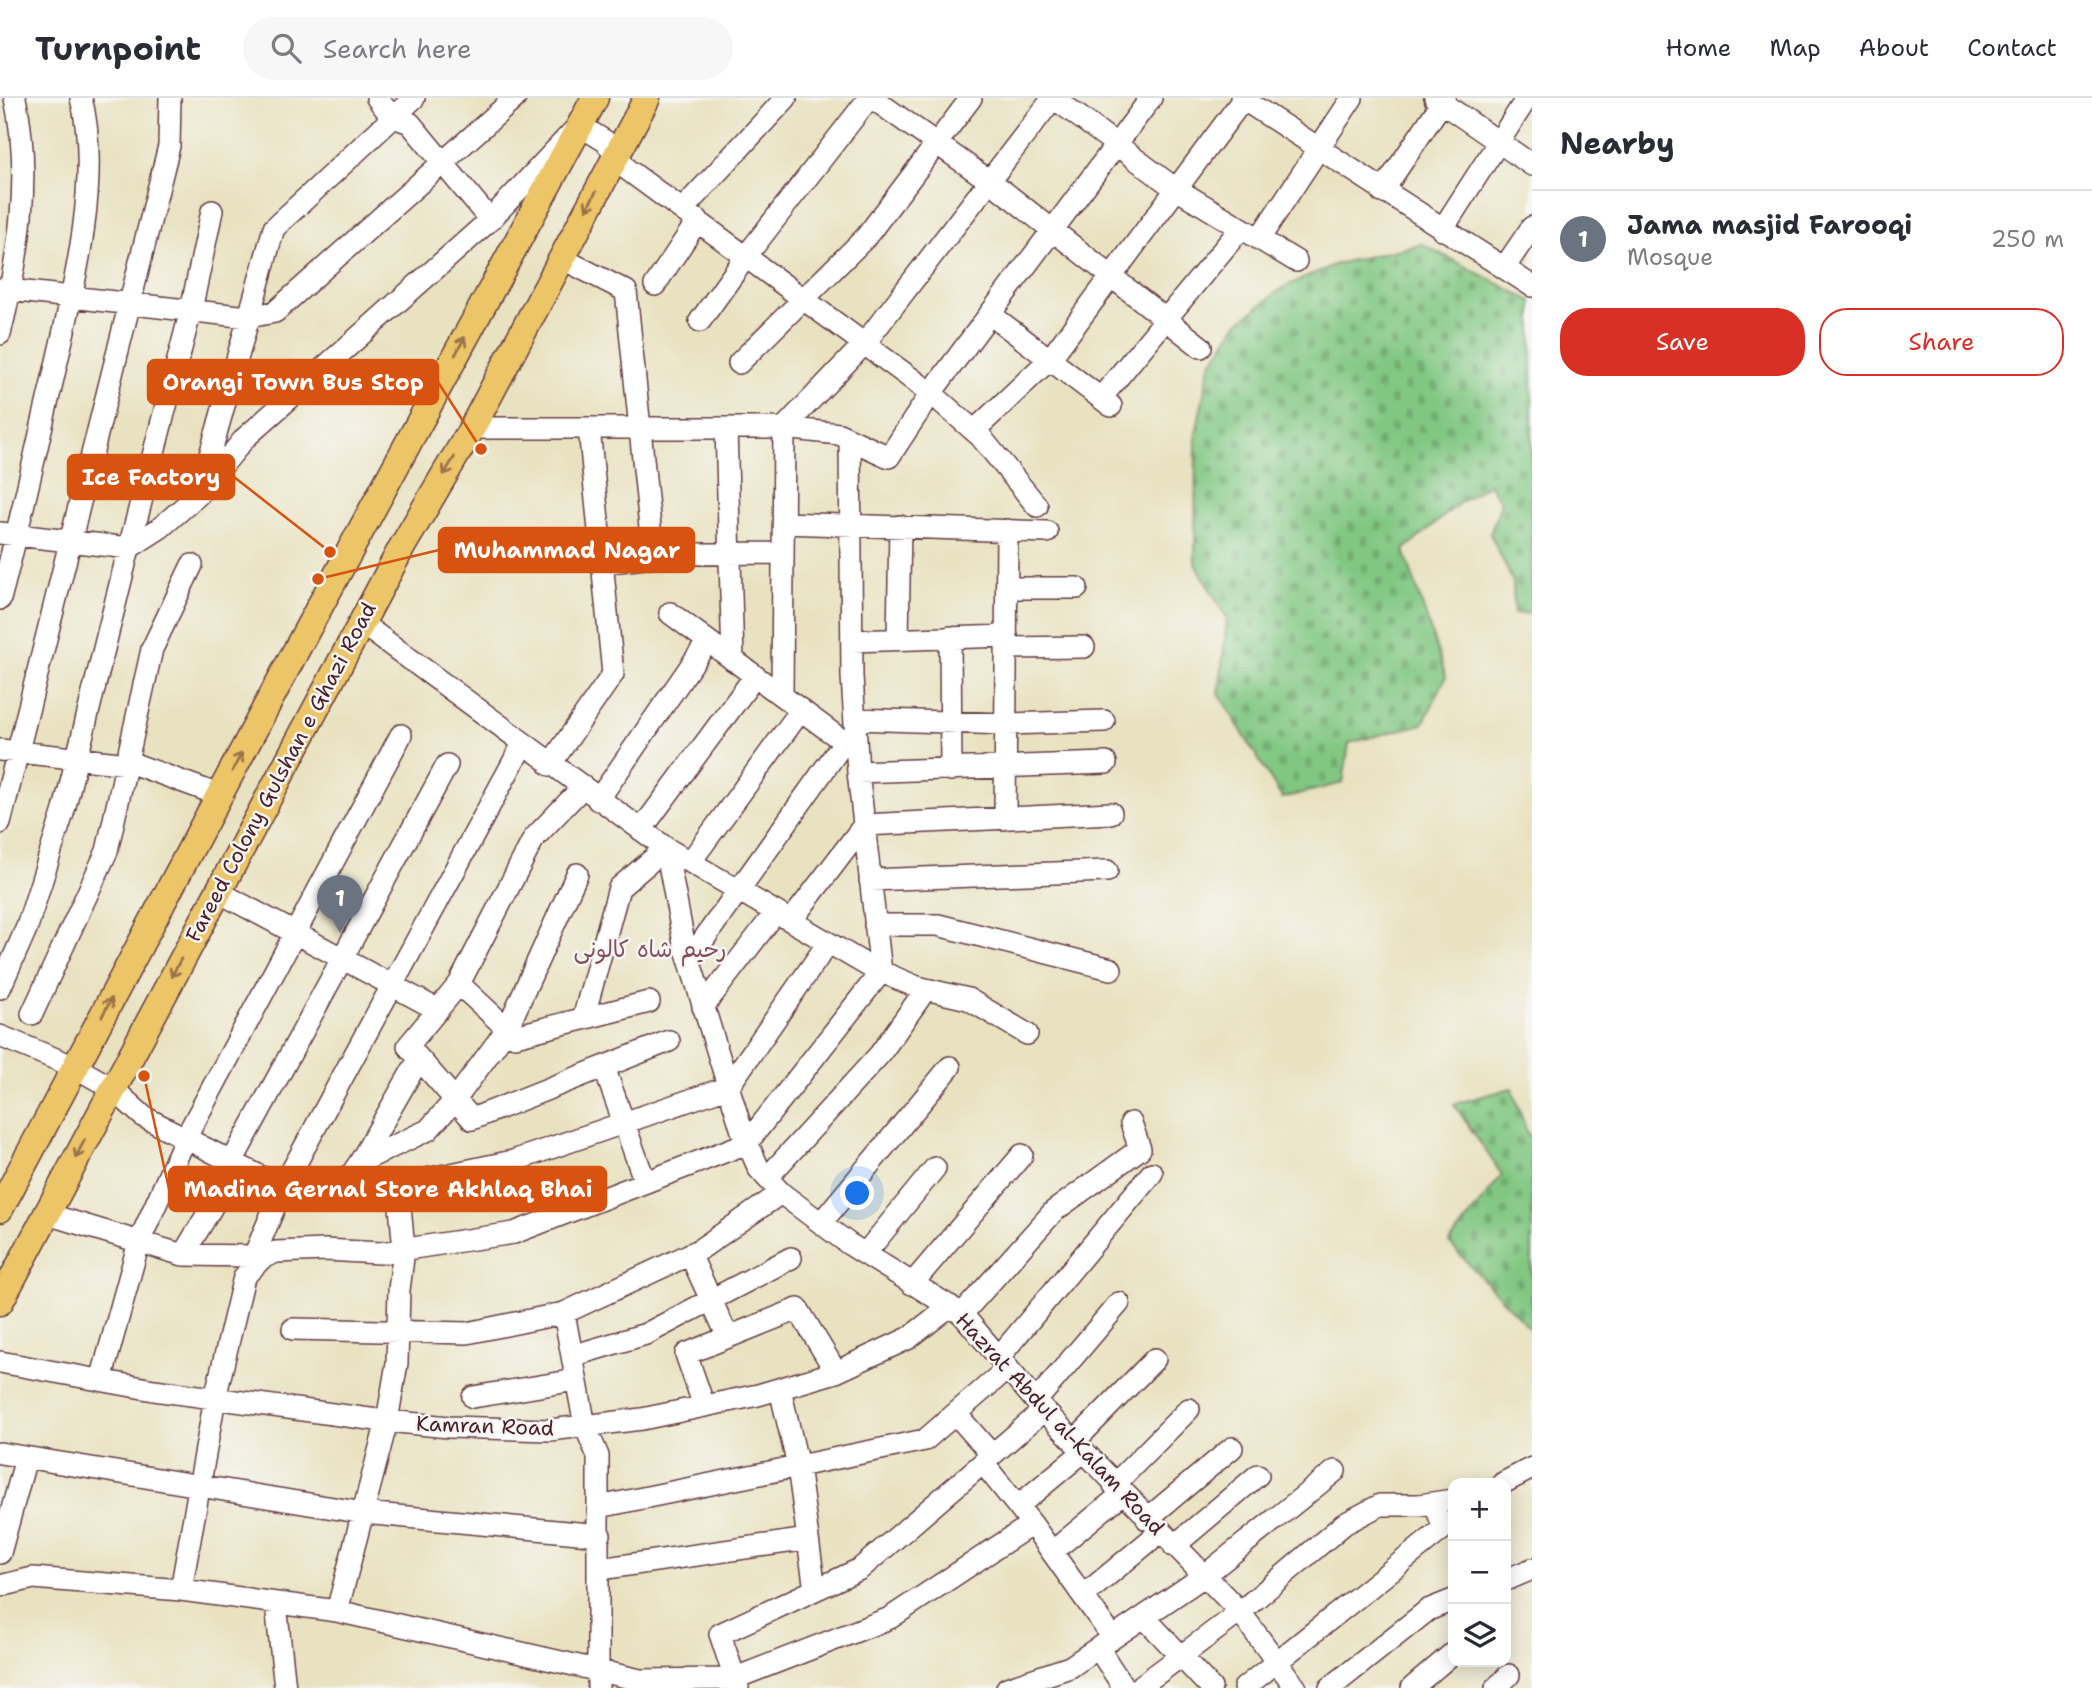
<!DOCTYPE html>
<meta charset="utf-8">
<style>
body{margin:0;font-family:"Shantell Sans","Playpen Sans Arabic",sans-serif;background:#f7f7f7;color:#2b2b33}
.controls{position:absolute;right:21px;bottom:21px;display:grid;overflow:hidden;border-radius:14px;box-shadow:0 4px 18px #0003}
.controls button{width:63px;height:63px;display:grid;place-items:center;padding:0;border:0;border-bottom:2px solid #e1e1e2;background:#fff;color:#2b2b33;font:35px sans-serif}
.you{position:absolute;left:858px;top:1096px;width:24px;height:24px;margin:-18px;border:5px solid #fff;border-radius:50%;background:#1a73e8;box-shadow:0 0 0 10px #1a73e833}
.badge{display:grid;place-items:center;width:46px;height:46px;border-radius:50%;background:#d93025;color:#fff;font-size:23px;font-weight:700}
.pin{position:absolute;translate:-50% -58px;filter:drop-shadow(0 2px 4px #0008)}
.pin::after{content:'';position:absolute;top:37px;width:24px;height:21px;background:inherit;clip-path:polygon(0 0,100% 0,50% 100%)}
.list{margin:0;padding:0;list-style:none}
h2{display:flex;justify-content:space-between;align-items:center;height:91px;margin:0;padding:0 28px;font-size:30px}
h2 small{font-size:23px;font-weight:400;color:#7c7c81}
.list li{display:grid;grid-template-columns:46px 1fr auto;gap:21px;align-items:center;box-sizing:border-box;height:98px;padding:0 28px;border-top:2px solid #e1e1e2}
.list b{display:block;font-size:26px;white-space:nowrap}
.list p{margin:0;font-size:23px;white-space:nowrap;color:#7c7c81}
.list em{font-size:23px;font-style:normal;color:#7c7c81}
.actions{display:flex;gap:14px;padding:21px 28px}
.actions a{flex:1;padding:16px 0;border:2px solid #d93025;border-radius:28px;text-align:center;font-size:24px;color:#d93025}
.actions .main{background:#d93025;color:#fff}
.icon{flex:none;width:38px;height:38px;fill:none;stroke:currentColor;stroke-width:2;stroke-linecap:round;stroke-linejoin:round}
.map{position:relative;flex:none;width:1532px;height:1590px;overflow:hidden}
header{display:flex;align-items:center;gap:42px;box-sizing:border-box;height:98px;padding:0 35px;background:#fff;border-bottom:2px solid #e1e1e2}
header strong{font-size:33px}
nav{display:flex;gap:38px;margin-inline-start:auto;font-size:24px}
.search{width:490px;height:63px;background:#f7f7f7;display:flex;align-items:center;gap:18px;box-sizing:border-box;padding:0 24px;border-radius:38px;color:#7c7c81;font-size:26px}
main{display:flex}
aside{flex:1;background:#fff}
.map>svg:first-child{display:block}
.cemetery{fill:url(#cemetery-stones);stroke:#667356;stroke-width:2}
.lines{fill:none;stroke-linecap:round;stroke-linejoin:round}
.minor-casing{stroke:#623c42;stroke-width:24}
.major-casing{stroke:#623c42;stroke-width:29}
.minor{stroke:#fff;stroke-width:21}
.major{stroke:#ecc569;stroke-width:26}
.oneway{stroke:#9b724a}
.labels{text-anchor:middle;stroke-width:5;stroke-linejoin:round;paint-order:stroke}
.street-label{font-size:21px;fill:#4a1f2b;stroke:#f6f6f2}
.neighbourhood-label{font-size:23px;fill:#844d60;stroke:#f6f6f2}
.leader{fill:none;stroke:#d8530f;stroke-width:2.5}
.callout-dot{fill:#d8530f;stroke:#f6f6f2;stroke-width:2.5}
.callout{fill:#d8530f;stroke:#d8530f;stroke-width:2.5}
.callout-label{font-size:23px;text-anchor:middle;font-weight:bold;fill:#fff}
</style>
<header>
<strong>Turnpoint</strong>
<div class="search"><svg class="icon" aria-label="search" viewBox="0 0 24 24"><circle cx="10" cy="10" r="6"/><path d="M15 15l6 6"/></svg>Search here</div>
<nav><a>Home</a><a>Map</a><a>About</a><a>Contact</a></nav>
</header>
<main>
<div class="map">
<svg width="1532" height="1590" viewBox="0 0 1532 1590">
<defs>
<pattern id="cemetery-stones" width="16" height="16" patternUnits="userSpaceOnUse" patternTransform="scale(1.75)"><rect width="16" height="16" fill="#81c782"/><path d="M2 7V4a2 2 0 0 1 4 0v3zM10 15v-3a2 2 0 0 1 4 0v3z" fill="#71aa70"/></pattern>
</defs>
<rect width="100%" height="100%" fill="#f6f6f2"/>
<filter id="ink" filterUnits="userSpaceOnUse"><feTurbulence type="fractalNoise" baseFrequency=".0143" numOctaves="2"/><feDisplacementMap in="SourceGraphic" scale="14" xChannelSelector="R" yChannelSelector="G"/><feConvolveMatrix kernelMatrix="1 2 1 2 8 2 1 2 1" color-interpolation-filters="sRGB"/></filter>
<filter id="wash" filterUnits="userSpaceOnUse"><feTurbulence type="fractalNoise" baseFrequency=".00686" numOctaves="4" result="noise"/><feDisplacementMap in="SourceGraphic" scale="28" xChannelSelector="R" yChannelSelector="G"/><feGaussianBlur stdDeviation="1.57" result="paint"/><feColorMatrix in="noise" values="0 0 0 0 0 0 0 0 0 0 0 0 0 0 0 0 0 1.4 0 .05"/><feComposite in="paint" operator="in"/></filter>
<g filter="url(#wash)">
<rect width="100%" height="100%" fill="#e9e2c1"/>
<path class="cemetery" d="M 1422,146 L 1532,203 L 1532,515 L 1514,516 L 1513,484 L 1490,436 L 1501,405 L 1489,386 L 1458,406 L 1404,452 L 1446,579 L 1423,626 L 1349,645 L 1343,685 L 1282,700 L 1219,596 L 1227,520 L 1195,465 L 1196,335 L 1210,267 L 1237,226 L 1282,190 L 1336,166 Z
M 1512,990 L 1528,1037 L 1532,1037 L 1532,1233 L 1449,1145 L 1502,1077 L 1454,1006 Z"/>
</g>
<g filter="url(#ink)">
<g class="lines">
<defs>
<path id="minor" d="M 377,0 L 391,18 L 410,25 L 490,122
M 872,0 L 994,86 L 1201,249
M 1054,0 L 1173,89 L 1296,163
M 1241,0 L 1532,188
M 1435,0 L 1532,67
M 1382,94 L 1445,0
M 683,111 L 786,0
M 1442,132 L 1527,0
M 1259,141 L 1352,0
M 561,160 L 626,193 L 653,459
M 1504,170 L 1532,129
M 655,187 L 698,122
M 0,191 L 248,219 L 275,214 L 515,0
M 990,216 L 1111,308
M 700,223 L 747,157 L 869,0
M 0,236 C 19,159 32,78 15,0
M 739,265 L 866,139 L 971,0
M 1101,300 L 1241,130
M 472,330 L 784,330 L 839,336 L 889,359 L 931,295 L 1151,0
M 726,330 L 733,562
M 974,333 L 1050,261 L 1244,0
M 201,389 L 274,130 L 414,0
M 784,425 L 1047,434
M 0,435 L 129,450 L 191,212 L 212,113
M 602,465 L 680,456 L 783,455
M 1007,490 L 1077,490
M 0,501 C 19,431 34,360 51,289 C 70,206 103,84 81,0
M 670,515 L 855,652
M 361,525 L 666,750 L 870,869 L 917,889 L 968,901 L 1027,936
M 950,539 L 951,672
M 898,541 L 900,428
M 852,543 L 1007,538
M 1006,550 L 1084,549
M 782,598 L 784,330 L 865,245 L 1053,0
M 855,621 L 1006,626 L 1104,623
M 0,652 L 137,667 L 219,697
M 550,667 L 613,576 L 589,330
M 858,674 L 1106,665
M 582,690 L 534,740 L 459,886 L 408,948 L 472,1021 L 669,943
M 598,702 L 708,543
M 1005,721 L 1007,432
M 0,725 L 169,48 L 170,0
M 641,732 L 755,578
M 666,750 L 684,845 L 742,1033 L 759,1071 L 781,1095 L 849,1146 L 962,1216 L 1039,1307 L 1240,1514 L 1296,1590
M 691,763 L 801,612
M 870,782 L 1107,773
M 217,793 L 438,912
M 791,823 L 864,727 L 1111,715
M 875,827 L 938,827 L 1111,871
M 689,862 L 844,644
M 459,886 L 515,938 L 649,904
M 0,890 L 27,829 L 64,712 L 129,450 L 160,430 L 199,396 L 245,340 L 490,122 L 579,27 L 605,43 L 628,72 L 931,295 L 980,338 L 1037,408
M 703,909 L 776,814
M 32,916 L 107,753 L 152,551 L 192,467
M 583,921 L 619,790 L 666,750
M 0,938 L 75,969 L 112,990 L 144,1019 L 295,1096 L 398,1087 L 513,1063 L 728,989 L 828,845
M 604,969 L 645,1084
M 360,1064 L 419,961
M 767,1080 L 880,956 L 926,891
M 341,1092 L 360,1064 L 428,1032 L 455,1002 L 507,931 L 577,776
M 47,1116 L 183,1157 L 254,1158
M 821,1125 L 950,969
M 690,1156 L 728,1239
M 865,1156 L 935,1070
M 183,1157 L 213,1107 L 233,1062 L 447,667
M 256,1165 L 254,1158 L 283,1089 L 523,646
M 912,1186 L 1022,1057
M 564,1215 L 585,1328 L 598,1358 L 598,1590
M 962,1216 L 1054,1113 L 1140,1051 L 1131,1025
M 293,1231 L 467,1235 L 564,1215 L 699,1152 L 781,1095
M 572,1258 L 646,1236 L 791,1160
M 999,1259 L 1152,1075
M 0,1264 L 154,1292 L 377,1322 L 449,1329 L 550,1332 L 642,1321 L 758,1297 L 836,1274 L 909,1240 L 950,1208
M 101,1282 L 139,1144 L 185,1041 L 401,637
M 780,1291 L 798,1368 L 815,1492
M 473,1299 L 576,1282
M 1036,1303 L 1119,1205
M 704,1308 L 686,1256 L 798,1211 L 836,1274
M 956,1316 L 992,1357
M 1074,1344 L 1155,1261
M 0,1355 L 364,1415 L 600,1437
M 983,1365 L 1032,1426 L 1113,1540
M 1503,1385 L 1532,1370
M 1114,1387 L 1189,1311
M 1018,1408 L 1083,1354
M 599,1409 L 925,1342 L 1008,1270
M 1147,1421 L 1232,1350
M 1174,1448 L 1258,1377
M 1052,1454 L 1122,1396
M 0,1455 L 26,1360
M 600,1471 L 808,1441
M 1506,1482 L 1532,1471
M 0,1488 L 33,1480 L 181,1492 L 337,1513 L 640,1582 L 733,1581 L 890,1520 L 1032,1426
M 181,1492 L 215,1300 L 244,1179 L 262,1160 L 276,1154 L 325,1152 L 380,1155 L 514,1135 L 747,1045 L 881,874 L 858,674 L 852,578 L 850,341
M 1083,1498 L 1160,1434
M 276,1506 L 285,1590
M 337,1513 L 387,1323 L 397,1265 L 399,1192 L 404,1152 L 398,1087
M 1144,1519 L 1211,1590
M 1098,1550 L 1124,1590
M 738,1590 L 720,1536 L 860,1471 L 1044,1312
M 1007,1590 L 1070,1569 L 1204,1478 L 1335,1373
M 1138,1590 L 1240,1514 L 1344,1426 L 1380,1407 L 1419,1407 L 1453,1402
M 1244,1590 L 1444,1430 L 1434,1405
M 1330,1590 L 1428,1512 L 1453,1502
M 1412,1590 L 1453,1555
M 1496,1590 L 1509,1577"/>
<path id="major" d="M 0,1111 L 301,543 L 595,0
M 0,1204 L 402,449 L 472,330 L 647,0"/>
</defs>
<use href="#minor" class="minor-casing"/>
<use href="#major" class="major-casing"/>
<use href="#minor" class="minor"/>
<use href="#major" class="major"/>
</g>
<defs><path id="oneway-shaft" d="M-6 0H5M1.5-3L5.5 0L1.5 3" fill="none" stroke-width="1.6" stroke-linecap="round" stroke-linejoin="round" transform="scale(1.75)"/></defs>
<g class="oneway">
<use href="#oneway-shaft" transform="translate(591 103) rotate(118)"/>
<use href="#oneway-shaft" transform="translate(460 248) rotate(-62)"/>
<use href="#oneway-shaft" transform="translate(449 368) rotate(121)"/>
<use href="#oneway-shaft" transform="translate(237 664) rotate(-62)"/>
<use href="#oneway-shaft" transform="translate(176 870) rotate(118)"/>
<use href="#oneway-shaft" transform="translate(107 909) rotate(-62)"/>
<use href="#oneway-shaft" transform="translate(80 1051) rotate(117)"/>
</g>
</g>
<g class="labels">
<g class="street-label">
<text transform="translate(281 674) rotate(-62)" y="7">Fareed Colony Gulshan e Ghazi Road</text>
<text transform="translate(1060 1326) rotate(47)" y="7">Hazrat Abdul al-Kalam Road</text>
<text transform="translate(485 1328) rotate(2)" y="7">Kamran Road</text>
</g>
<g class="neighbourhood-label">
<text x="650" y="859">رحیم شاہ کالونی</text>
</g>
</g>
<path class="leader" d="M481 351L438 284M330 454L234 379M318 481L439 452M144 978L169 1091"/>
<g class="callout-dot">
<circle cx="481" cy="351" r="7"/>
<circle cx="330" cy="454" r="7"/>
<circle cx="318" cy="481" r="7"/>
<circle cx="144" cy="978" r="7"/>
</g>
<g class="callout">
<rect x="148" y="262" width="290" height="44" rx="7"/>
<rect x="68" y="357" width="166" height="44" rx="7"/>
<rect x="439" y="430" width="255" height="44" rx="7"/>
<rect x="169" y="1069" width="437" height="44" rx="7"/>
</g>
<g class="callout-label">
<text x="293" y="292">Orangi Town Bus Stop</text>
<text x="151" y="387">Ice Factory</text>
<text x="567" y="460">Muhammad Nagar</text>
<text x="388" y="1099">Madina Gernal Store Akhlaq Bhai</text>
</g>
</svg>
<div class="controls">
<button>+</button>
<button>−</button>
<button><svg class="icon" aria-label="layers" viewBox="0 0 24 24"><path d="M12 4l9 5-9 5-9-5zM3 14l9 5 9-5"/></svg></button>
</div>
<div class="you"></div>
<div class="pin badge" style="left:340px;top:835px;background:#6b7280">1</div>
</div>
<aside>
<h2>Nearby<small></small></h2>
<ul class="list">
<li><span class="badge" style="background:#6b7280">1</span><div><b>Jama masjid Farooqi</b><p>Mosque</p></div><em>250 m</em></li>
</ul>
<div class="actions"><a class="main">Save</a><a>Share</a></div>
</aside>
</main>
